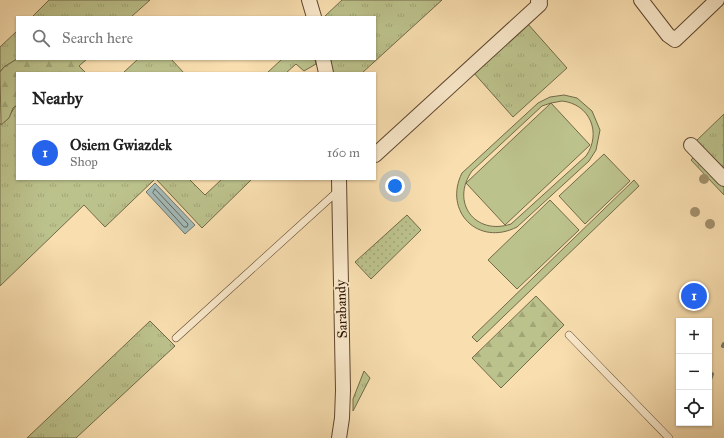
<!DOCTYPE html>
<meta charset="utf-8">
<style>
body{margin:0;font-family:"IM FELL Great Primer",serif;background:#f2f2f2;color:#222}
.controls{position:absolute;right:12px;bottom:12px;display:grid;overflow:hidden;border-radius:0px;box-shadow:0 1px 3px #0004}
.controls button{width:36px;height:36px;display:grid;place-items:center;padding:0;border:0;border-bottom:1px solid #e0e0e0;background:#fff;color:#222;font:20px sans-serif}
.you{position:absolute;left:395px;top:186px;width:14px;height:14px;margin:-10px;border:3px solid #fff;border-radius:50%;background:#1a73e8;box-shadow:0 0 0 6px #1a73e833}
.badge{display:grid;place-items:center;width:26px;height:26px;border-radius:50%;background:#2563eb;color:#fff;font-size:13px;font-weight:700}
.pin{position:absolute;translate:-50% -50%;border:2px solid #fff;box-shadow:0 1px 4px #0006}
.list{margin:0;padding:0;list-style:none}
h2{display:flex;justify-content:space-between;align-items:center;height:52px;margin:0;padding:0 16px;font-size:17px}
h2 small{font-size:13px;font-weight:400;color:#767676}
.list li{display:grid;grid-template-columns:26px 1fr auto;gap:12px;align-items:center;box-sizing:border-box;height:56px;padding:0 16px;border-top:1px solid #e0e0e0}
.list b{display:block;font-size:15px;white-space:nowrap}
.list p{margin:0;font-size:13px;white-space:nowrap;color:#767676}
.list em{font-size:13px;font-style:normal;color:#767676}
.icon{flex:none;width:22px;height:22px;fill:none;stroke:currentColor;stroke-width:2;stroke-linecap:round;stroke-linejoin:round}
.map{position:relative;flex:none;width:724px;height:438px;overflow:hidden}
.search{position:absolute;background:#fff;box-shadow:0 1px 3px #0004;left:16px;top:16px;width:360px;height:44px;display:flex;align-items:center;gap:10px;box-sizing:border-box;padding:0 14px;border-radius:0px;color:#767676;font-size:15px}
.panel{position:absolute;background:#fff;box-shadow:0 1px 3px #0004;left:16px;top:72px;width:360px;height:108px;border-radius:0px}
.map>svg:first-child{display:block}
.grass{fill:url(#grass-tufts);stroke:#726a48}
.forest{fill:url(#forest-firs);stroke:#726a48}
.park{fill:url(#park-dots);stroke:#726a48}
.pitch{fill:#bcc28c;stroke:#726a48;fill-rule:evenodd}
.water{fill:#a3bab7;stroke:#72776f}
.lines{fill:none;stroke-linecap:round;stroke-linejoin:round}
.shore{stroke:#66665e;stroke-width:1}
.stream{stroke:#72776f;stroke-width:4}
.service-casing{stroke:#5d452f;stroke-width:8}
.minor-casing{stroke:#5d452f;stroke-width:16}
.service{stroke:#fbeacc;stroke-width:7}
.minor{stroke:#fbeacc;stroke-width:14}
.tree{fill:#a3906c}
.labels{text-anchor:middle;stroke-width:3.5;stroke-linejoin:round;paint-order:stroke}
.street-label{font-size:14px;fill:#291204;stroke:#fbeacc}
</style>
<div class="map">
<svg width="724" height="438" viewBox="0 0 724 438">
<defs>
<pattern id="grass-tufts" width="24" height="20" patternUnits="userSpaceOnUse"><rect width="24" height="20" fill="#bcc28c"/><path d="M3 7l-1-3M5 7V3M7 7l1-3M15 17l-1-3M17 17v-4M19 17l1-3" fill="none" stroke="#a2a677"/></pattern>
<pattern id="forest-firs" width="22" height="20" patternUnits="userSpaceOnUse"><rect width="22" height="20" fill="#bcc28c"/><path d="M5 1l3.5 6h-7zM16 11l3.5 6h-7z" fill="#a2a677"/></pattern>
<pattern id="park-dots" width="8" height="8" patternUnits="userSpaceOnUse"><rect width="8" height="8" fill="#bcc28c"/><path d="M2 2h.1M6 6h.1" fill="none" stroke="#a2a677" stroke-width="1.8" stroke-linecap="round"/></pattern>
</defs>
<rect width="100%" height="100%" fill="#f9dfb0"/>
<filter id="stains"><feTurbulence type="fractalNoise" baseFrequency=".005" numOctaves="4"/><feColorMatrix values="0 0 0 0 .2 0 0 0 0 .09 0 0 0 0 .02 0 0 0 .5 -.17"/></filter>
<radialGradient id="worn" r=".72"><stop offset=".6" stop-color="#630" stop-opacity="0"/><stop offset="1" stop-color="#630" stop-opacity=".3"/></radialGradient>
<path class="grass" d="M 49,0 L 150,0 L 131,17 L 32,17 Z
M 342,0 L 442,0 L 362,73 L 332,73 L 330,59 L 375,59 L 375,17 L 324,17 Z
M 527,23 L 567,68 L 513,117 L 473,72 Z
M 17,31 L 17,59 L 4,67 L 0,72 L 0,47 Z
M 138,59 L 171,59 L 184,73 L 123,73 Z
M 282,59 L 315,59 L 316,64 L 304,71 L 296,64 L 286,73 L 267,73 Z
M 17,105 L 17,179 L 155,179 L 105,227 L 84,205 L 0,286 L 0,124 C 10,121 10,111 17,105 Z
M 724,114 L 724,172 L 694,143 Z
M 695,156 L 724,185 L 724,195 L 691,160 Z
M 156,179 L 189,179 L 205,195 L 222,179 L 252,179 L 202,228 Z
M 150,321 L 175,346 L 76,438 L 27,438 Z
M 364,371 L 370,378 L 353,411 L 353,399 Z"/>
<path class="forest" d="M 17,59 L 87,59 L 79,66 L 86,73 L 17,73 L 17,105 L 13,108 L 9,118 L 1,125 L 0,72 L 4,67 Z
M 536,296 L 564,325 L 501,388 L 472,358 Z"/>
<path class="park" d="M 407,215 L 421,230 L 371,279 L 355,262 Z"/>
<path class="pitch" d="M 564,95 L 577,98 L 592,111 L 600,130 L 596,150 L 589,161 L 517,227 C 478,247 443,211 462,173 L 538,103 L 550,97 ZM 562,101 C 590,104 602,133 586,156 L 511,224 C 475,236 450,202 472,171 L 542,106 L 551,103 L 466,183 L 505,225 L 590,145 L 551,103 Z
M 604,154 L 630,181 L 585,224 L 559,196 Z
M 634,180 L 639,186 L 477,342 L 472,337 Z
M 550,200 L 579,230 L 517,289 L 488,260 Z"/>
<path class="water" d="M 155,183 L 195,225 L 185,234 L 146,192 Z"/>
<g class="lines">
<path class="shore" d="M 155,189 L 188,224 L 187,227 L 184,227 L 153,193 Z"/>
<path class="stream" d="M 723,346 L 724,344
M 709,382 L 712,374"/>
<defs>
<path id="service" d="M 569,335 L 669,438
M 176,338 L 339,190"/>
<path id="minor" d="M 309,0 L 314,17
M 641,0 L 668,35 L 675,40 L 717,0
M 323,59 L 326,73
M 691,145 L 724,179
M 375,155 L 540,4 L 538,2 L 540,0
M 339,179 L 343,390 L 342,418 L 339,438"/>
</defs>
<use href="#service" class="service-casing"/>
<use href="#minor" class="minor-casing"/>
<use href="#service" class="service"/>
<use href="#minor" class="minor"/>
</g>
<g class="tree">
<circle cx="704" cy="179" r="5"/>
<circle cx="695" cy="212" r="5"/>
<circle cx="710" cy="224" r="5"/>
</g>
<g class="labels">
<g class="street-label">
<text transform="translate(341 309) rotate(-92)" y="5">Sarabandy</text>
</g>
</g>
<rect width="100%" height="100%" filter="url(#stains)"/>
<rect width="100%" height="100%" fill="url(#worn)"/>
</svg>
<div class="controls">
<button>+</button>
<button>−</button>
<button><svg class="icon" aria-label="locate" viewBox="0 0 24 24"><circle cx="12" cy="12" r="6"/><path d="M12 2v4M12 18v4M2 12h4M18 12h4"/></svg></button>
</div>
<div class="you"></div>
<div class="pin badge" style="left:694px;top:296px">1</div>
<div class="search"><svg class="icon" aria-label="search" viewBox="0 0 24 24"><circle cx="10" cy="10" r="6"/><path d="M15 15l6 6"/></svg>Search here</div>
<section class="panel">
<h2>Nearby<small></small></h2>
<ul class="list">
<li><span class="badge">1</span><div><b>Osiem Gwiazdek</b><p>Shop</p></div><em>160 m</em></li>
</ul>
</section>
</div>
